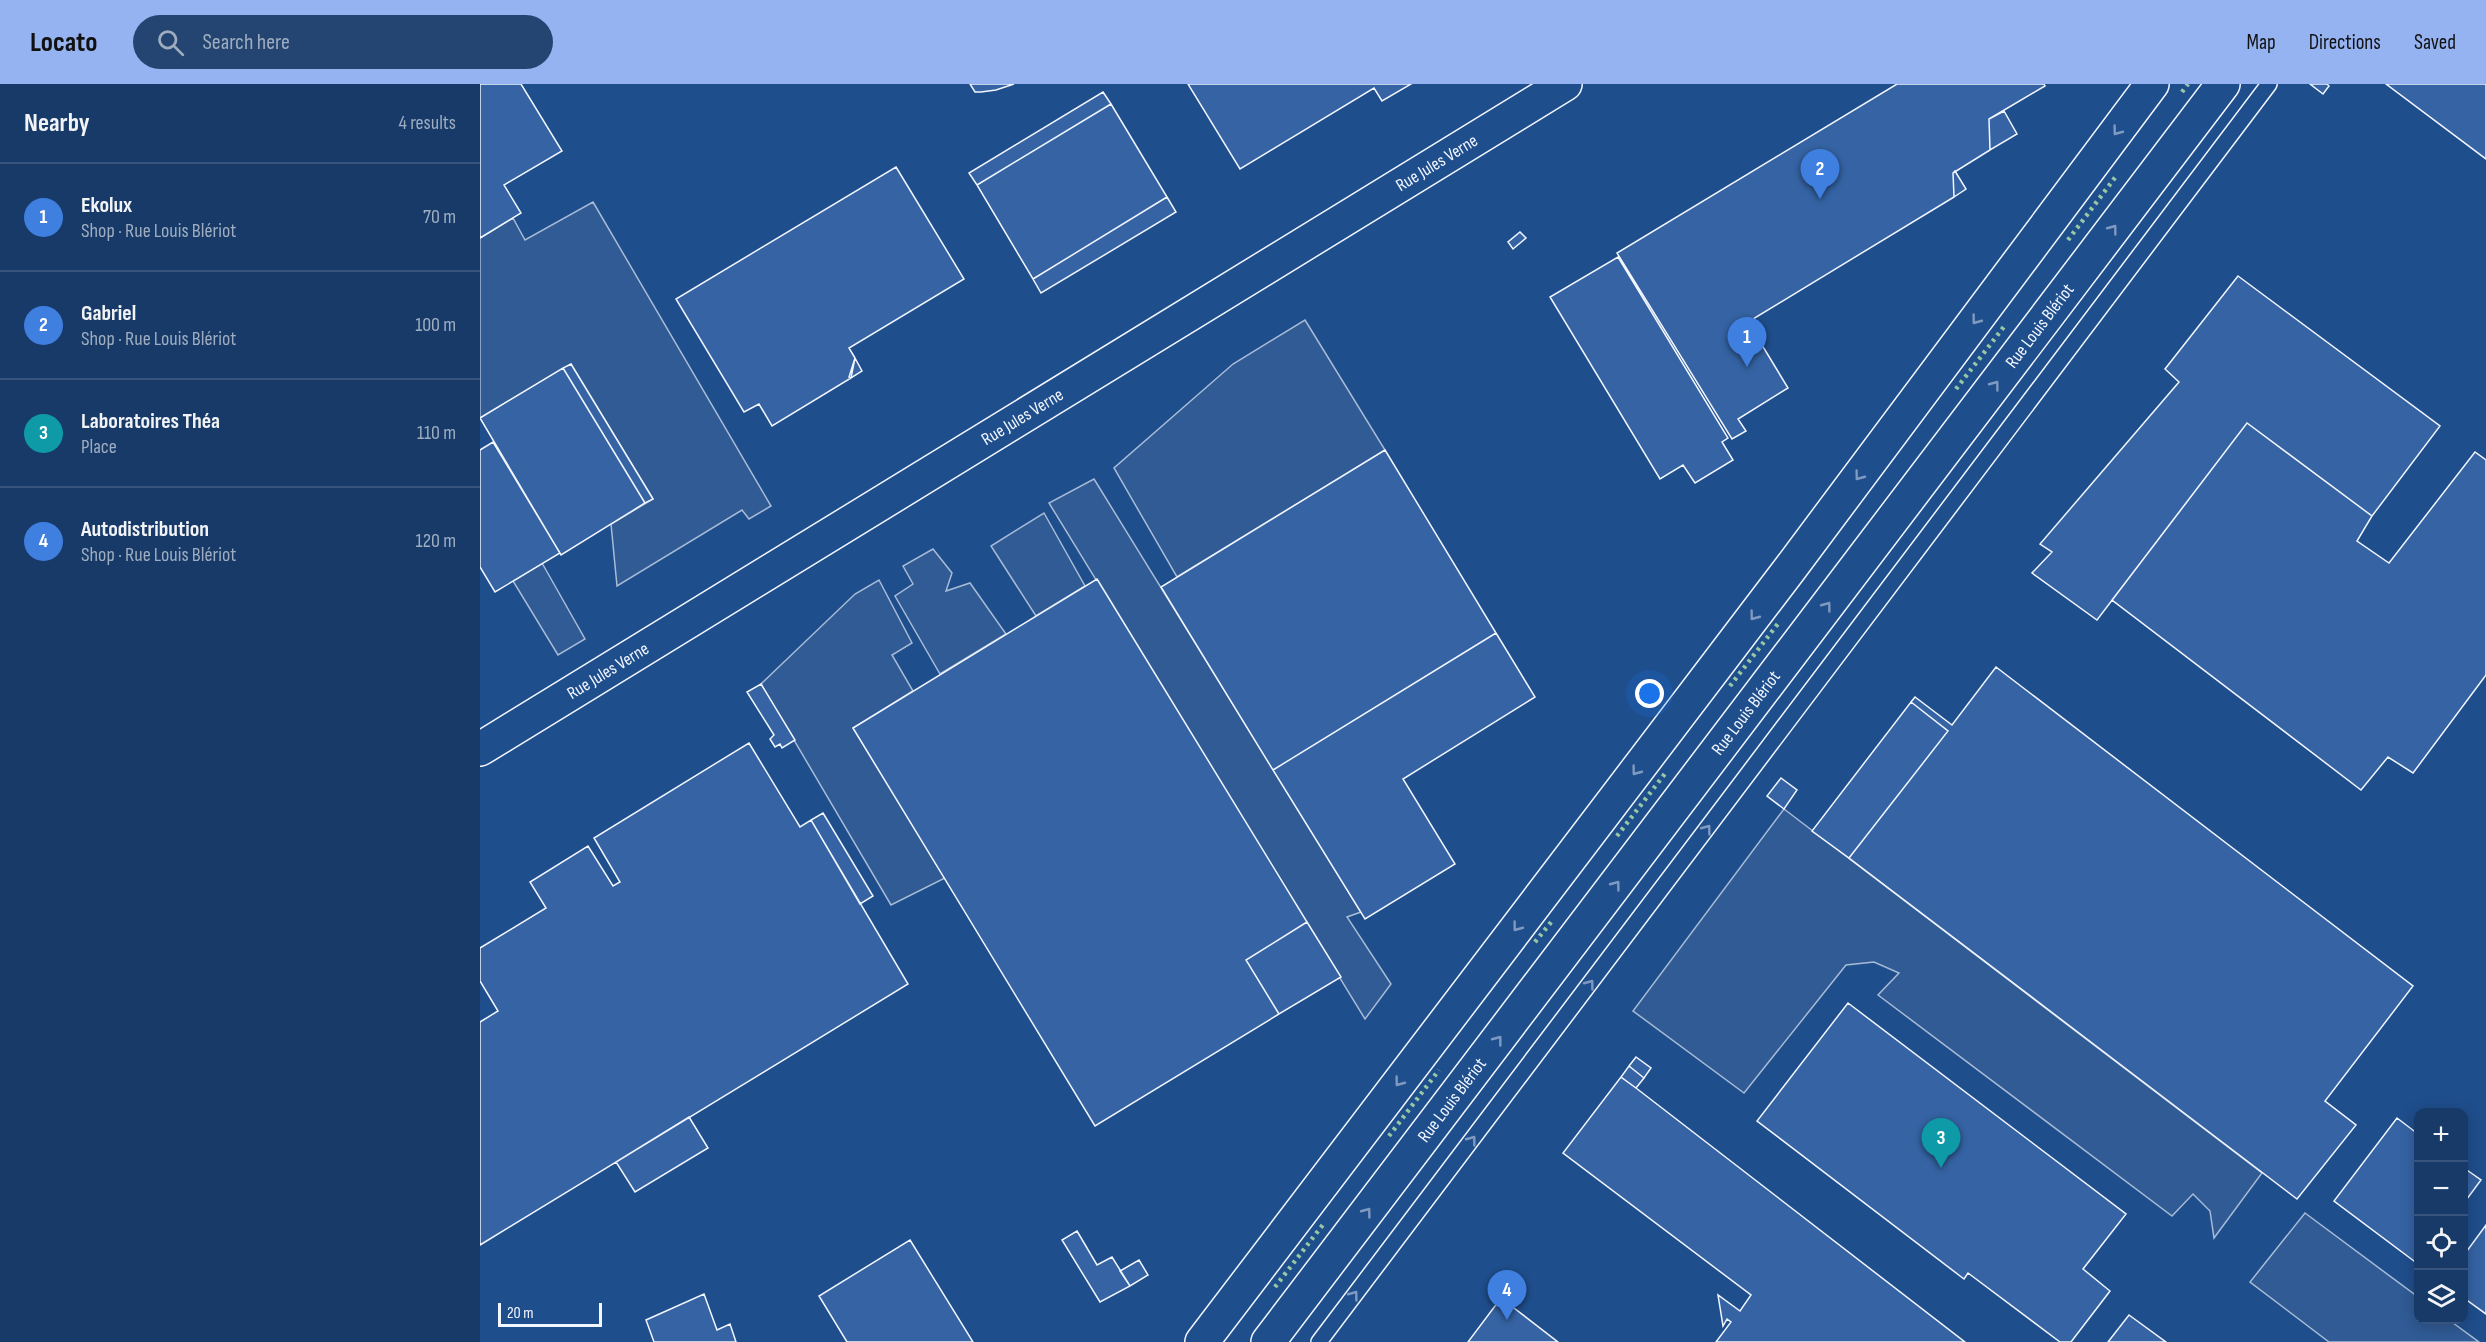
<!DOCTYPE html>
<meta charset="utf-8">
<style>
body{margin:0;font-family:"Sofia Sans Condensed",sans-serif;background:#244571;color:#f1f3f6}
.controls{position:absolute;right:18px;bottom:18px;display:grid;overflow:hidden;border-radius:12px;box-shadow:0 3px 15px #0003}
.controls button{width:54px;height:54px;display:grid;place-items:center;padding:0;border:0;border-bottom:2px solid #36547d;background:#173a69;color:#f1f3f6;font:30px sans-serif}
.scale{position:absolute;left:18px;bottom:15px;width:104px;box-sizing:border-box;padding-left:6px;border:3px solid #f2f6ff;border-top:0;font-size:16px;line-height:21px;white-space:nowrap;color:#f2f6ff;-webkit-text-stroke:4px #1f4e8c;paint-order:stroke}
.you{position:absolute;left:1170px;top:610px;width:21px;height:21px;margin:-15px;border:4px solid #fff;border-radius:50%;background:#1a73e8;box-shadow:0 0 0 9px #1a73e833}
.badge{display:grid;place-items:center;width:39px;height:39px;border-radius:50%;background:#95b2f1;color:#fff;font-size:20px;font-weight:700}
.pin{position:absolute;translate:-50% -50px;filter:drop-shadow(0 2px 3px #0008)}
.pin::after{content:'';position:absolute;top:32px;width:21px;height:18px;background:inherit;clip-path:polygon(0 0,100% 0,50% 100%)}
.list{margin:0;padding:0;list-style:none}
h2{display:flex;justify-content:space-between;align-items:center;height:78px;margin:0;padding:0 24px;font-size:26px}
h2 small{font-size:20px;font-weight:400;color:#9eadc0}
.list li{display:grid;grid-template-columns:39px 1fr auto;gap:18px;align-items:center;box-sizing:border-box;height:108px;padding:0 24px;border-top:2px solid #36547d}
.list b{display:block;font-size:22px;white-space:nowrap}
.list p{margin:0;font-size:20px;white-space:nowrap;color:#9eadc0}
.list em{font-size:20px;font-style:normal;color:#9eadc0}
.icon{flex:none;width:33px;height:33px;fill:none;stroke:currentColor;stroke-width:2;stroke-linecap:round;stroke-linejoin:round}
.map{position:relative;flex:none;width:2006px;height:1258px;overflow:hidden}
header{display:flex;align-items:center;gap:36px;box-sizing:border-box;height:84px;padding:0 30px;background:#95b2f1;color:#111}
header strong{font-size:28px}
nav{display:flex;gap:33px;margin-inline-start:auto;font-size:21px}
.search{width:420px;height:54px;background:#244571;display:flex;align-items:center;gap:15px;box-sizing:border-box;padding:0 21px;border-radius:33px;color:#9eadc0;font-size:22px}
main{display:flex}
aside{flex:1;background:#173a69}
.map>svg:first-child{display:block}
.built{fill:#305b95;stroke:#a8bbd7;stroke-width:1.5}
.building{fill:#3563a3;stroke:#f2f6ff;stroke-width:1.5}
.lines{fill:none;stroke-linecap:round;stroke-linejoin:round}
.lane-casing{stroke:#f2f6ff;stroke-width:18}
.secondary-casing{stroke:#f2f6ff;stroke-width:36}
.primary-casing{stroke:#f2f6ff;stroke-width:36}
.lane{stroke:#1f4e8c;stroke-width:15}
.secondary{stroke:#1f4e8c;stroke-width:33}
.primary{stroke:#1f4e8c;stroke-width:33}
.hedge{stroke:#97c8a6;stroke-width:4.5;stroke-dasharray:3 4.5;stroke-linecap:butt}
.oneway{stroke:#7e9ac0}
.labels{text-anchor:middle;stroke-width:4.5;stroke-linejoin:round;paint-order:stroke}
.street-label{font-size:18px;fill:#f2f6ff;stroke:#1f4e8c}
</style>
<header>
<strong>Locato</strong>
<div class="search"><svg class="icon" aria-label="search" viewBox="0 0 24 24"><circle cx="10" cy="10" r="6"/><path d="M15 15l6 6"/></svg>Search here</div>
<nav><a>Map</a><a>Directions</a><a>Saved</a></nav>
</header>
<main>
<aside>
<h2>Nearby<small>4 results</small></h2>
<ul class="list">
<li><span class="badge" style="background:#3f7fe0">1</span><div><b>Ekolux</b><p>Shop · Rue Louis Blériot</p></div><em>70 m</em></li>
<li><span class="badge" style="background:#3f7fe0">2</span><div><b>Gabriel</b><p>Shop · Rue Louis Blériot</p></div><em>100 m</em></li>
<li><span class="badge" style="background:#0f9aa8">3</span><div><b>Laboratoires Théa</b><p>Place</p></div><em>110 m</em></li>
<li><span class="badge" style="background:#3f7fe0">4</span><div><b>Autodistribution</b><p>Shop · Rue Louis Blériot</p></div><em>120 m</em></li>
</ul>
</aside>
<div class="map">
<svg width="2006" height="1258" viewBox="0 0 2006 1258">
<rect width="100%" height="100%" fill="#1f4e8c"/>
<path class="built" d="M 113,118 L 291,422 L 269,435 L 262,426 L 137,502 L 131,440 L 173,415 L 91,280 L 0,334 L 0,154 L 33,134 L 45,156 Z
M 825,236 L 905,366 L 697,493 L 634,384 L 753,280 Z
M 614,395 L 881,828 L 867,833 L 911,900 L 885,935 L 569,419 Z
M 564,429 L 605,502 L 556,532 L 511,462 Z
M 453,465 L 472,489 L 466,507 L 490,499 L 526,550 L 460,590 L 415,512 L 433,500 L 423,482 Z
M 62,479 L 105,555 L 78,571 L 33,497 Z
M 399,496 L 432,559 L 412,571 L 433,607 L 373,644 L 465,794 L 411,821 L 281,600 L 375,510 Z
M 1304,725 L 1782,1089 L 1734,1154 L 1730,1127 L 1713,1110 L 1692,1132 L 1398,911 L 1419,889 L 1394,878 L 1366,881 L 1264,1009 L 1153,927 Z
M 1825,1129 L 1938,1213 L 1938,1236 L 1969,1236 L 1999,1258 L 1849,1258 L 1770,1198 Z"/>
<path class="building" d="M 0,0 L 41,0 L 82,67 L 24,101 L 41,129 L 0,154 Z
M 490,0 L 534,0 L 516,6 L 501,8 L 495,8 Z
M 708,0 L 931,0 L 902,17 L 894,4 L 760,85 Z
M 1417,0 L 1564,0 L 1565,2 L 1509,35 L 1510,66 L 1473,89 L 1474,113 L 1268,238 L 1308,304 L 1258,335 L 1266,347 L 1252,355 L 1137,169 Z
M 1830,0 L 1847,0 L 1849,2 L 1843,10 Z
M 1906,0 L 2006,0 L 2006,75 Z
M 623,8 L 631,20 L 497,101 L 489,89 Z
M 631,20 L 687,113 L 553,195 L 497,101 Z
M 1524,27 L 1537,50 L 1510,66 L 1509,35 Z
M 416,83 L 484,195 L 369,264 L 375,274 L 371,294 L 292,342 L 279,320 L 264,328 L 196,215 Z
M 1475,87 L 1486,105 L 1474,113 L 1473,89 Z
M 687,113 L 696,128 L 561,209 L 553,195 Z
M 1040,148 L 1046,154 L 1033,165 L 1028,158 Z
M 1138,173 L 1248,354 L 1242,358 L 1253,376 L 1215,399 L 1203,381 L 1180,395 L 1070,213 Z
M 1758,192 L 1960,342 L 1892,432 L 1767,339 L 1617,536 L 1552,489 L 1572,468 L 1560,460 L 1699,298 L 1685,285 Z
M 375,274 L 382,287 L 371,294 L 369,293 Z
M 91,280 L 173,415 L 165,419 L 83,284 Z
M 83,284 L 165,419 L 81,471 L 0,334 Z
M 1767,339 L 1892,432 L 1877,457 L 1909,479 L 1995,368 L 2006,376 L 2006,591 L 1933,689 L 1908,673 L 1881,706 L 1632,516 Z
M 13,358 L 80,469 L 15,508 L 0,483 L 0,366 Z
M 905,366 L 1016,549 L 793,686 L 681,503 Z
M 617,495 L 827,838 L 766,876 L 799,930 L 615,1042 L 373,644 Z
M 1016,549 L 1055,613 L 923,695 L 975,780 L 885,835 L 793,686 Z
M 1516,583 L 1933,902 L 1845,1017 L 1876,1041 L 1817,1115 L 1369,774 L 1468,647 L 1431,618 L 1435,613 L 1472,641 Z
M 281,600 L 315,656 L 302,664 L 300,660 L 295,663 L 290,655 L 294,651 L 267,608 Z
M 1431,618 L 1468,647 L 1369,774 L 1332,747 Z
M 269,659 L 320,743 L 331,736 L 428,900 L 0,1161 L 0,938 L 18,927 L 0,897 L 0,864 L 66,824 L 50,798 L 108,762 L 133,802 L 140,798 L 114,754 Z
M 1301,694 L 1317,706 L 1304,725 L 1287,712 Z
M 343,729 L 393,812 L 380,820 L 331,736 Z
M 827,838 L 861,893 L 799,930 L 766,876 Z
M 1368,919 L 1646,1130 L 1603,1185 L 1630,1207 L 1591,1258 L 1580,1258 L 1488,1189 L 1484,1195 L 1277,1037 Z
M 1156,973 L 1171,984 L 1164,994 L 1149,982 Z
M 1149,982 L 1164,994 L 1156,1004 L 1141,993 Z
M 1141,993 L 1156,1004 L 1485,1258 L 1236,1258 L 1251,1238 L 1247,1235 L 1243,1242 L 1238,1211 L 1260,1227 L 1271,1211 L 1083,1069 Z
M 209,1033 L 228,1064 L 155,1108 L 136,1078 Z
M 1917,1034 L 1938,1050 L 1938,1180 L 1854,1117 Z
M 1984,1084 L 2001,1096 L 1984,1119 Z
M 2006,1141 L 2006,1230 L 1984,1214 L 1984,1171 Z
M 597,1147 L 617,1181 L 632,1173 L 650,1202 L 620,1218 L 582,1156 Z
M 430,1156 L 493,1258 L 367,1258 L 339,1212 Z
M 659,1176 L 668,1191 L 650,1202 L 640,1187 Z
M 224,1210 L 237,1246 L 250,1240 L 256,1258 L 174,1258 L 166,1236 Z
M 1021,1214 L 1078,1258 L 988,1258 Z
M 1649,1231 L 1686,1258 L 1628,1258 Z"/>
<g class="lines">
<defs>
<path id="lane" d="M 839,1258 L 1789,0"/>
<g id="secondary">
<path id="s1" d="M 0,665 L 1085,0"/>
</g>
<g id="primary">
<path d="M 722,1258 L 1309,486 L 1672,0"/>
<path id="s2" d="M 788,1258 L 1743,0"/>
</g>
</defs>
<use href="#lane" class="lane-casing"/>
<use href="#secondary" class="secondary-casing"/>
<use href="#primary" class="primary-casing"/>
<use href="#lane" class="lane"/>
<use href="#secondary" class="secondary"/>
<use href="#primary" class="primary"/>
<path class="hedge" d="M 1702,8 L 1708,0
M 1588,156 L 1637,91
M 1476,305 L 1526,240
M 1250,602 L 1300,537
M 1137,752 L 1187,687
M 1055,858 L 1072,837
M 909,1052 L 959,986
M 795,1203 L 845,1138"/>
</g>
<defs><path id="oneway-chevron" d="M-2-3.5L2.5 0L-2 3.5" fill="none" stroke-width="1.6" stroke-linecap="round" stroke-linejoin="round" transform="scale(1.5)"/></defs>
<g class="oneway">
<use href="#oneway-chevron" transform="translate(1637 47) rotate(127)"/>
<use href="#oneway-chevron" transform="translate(1633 145) rotate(-53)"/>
<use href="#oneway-chevron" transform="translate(1496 236) rotate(127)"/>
<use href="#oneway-chevron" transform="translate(1515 301) rotate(-53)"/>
<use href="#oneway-chevron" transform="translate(1379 392) rotate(127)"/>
<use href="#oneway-chevron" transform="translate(1347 522) rotate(-53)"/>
<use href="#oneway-chevron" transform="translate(1274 532) rotate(127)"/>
<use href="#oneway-chevron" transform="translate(1156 687) rotate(127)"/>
<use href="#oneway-chevron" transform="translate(1227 745) rotate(-53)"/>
<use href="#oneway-chevron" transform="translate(1136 801) rotate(-53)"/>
<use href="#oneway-chevron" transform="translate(1037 843) rotate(127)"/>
<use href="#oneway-chevron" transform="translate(1110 900) rotate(-53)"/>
<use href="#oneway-chevron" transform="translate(1018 956) rotate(-53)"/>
<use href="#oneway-chevron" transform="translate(919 998) rotate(127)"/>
<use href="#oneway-chevron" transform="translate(992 1056) rotate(-53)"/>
<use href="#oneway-chevron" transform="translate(887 1128) rotate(-53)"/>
<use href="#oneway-chevron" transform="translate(874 1211) rotate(-53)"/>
</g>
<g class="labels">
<g class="street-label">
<text dy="6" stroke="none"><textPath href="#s1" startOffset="1122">Rue Jules Verne</textPath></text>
<text dy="6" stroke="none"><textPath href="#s2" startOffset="1276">Rue Louis Blériot</textPath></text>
<text dy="6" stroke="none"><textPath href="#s1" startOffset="636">Rue Jules Verne</textPath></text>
<text dy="6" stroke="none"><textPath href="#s1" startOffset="150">Rue Jules Verne</textPath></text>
<text dy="6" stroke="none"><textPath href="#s2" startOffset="790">Rue Louis Blériot</textPath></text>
<text dy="6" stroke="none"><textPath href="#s2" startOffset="304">Rue Louis Blériot</textPath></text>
</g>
</g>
</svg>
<div class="controls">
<button>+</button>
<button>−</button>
<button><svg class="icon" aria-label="locate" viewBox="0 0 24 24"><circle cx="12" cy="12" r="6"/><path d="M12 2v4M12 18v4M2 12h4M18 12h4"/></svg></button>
<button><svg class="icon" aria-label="layers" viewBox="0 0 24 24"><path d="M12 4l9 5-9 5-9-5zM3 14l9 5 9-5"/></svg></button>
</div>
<div class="scale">20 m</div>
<div class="you"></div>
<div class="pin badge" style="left:1267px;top:283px;background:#3f7fe0">1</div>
<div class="pin badge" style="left:1340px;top:115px;background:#3f7fe0">2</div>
<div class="pin badge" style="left:1461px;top:1084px;background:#0f9aa8">3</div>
<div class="pin badge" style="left:1027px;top:1236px;background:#3f7fe0">4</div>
</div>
</main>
